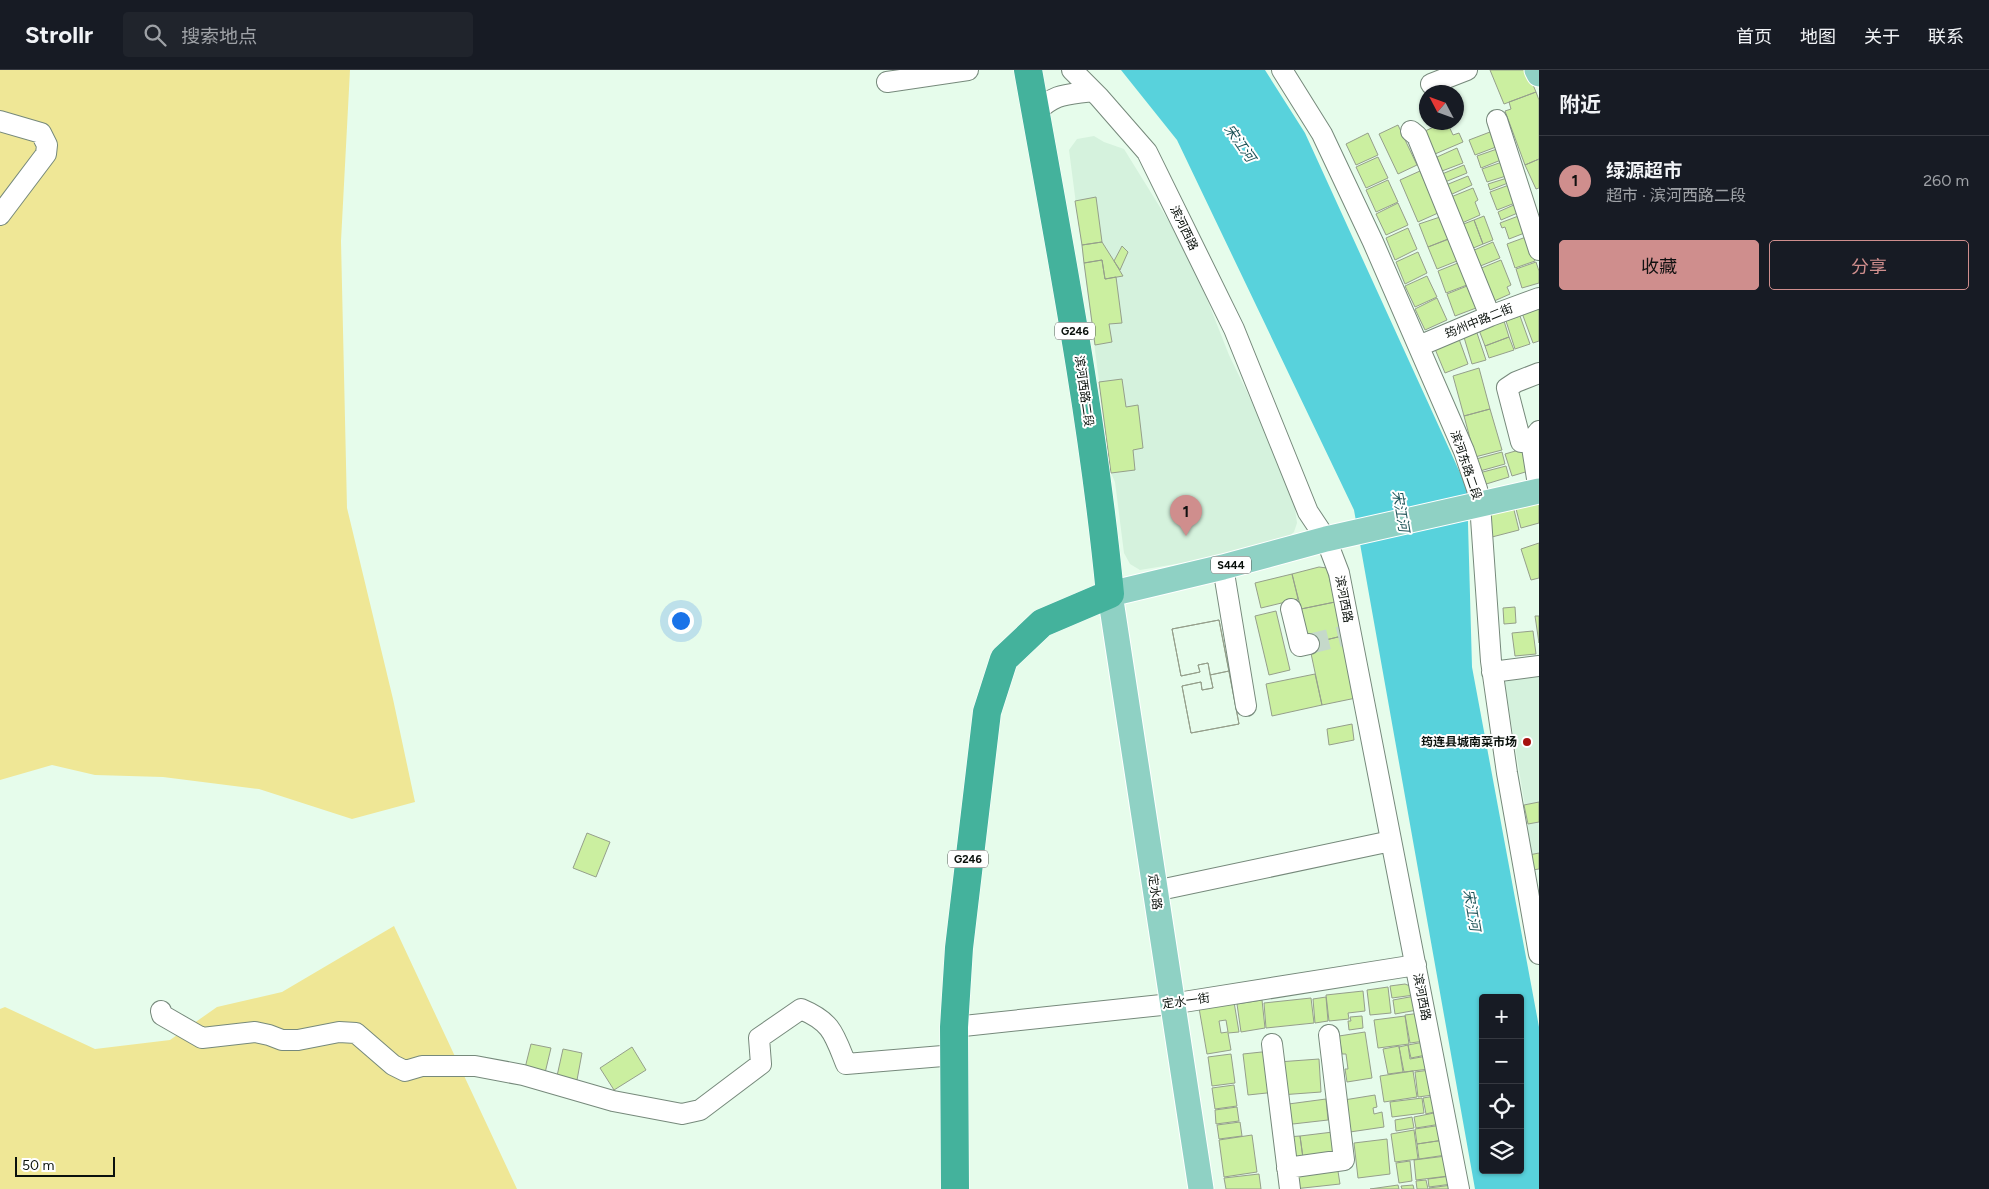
<!DOCTYPE html>
<html lang="zh">
<meta charset="utf-8">
<style>
body{margin:0;font-family:Figtree,"Noto Sans SC",sans-serif;background:#20242c;color:#f1f3f6}
.controls{position:absolute;right:15px;bottom:15px;display:grid;overflow:hidden;border-radius:5px;box-shadow:0 1px 4px #0004}
.controls button{width:45px;height:45px;display:grid;place-items:center;padding:0;border:0;border-bottom:1px solid #363941;background:#171b24;color:#f1f3f6;font:25px sans-serif}
.compass{position:absolute;left:1419px;top:15px;width:45px;height:45px;border-radius:50%;background:#171b24;box-shadow:0 1px 4px #0004;rotate:311deg}
.scale{position:absolute;left:15px;bottom:12px;width:100px;box-sizing:border-box;padding-left:5px;border:2px solid #0a110c;border-top:0;font-size:14px;line-height:18px;white-space:nowrap;color:#0a110c;-webkit-text-stroke:4px #fff;paint-order:stroke}
.you{position:absolute;left:680px;top:550px;width:18px;height:18px;margin:-12px;border:4px solid #fff;border-radius:50%;background:#1a73e8;box-shadow:0 0 0 8px #1a73e833}
.badge{display:grid;place-items:center;width:32px;height:32px;border-radius:50%;background:#cf8e8d;color:#111;font-size:16px;font-weight:700}
.pin{position:absolute;translate:-50% -41px;filter:drop-shadow(0 1px 2px #0008)}
.pin::after{content:'';position:absolute;top:26px;width:18px;height:15px;background:inherit;clip-path:polygon(0 0,100% 0,50% 100%)}
.list{margin:0;padding:0;list-style:none}
h2{display:flex;justify-content:space-between;align-items:center;height:65px;margin:0;padding:0 20px;font-size:21px}
h2 small{font-size:16px;font-weight:400;color:#9ea1a6}
.list li{display:grid;grid-template-columns:32px 1fr auto;gap:15px;align-items:center;box-sizing:border-box;height:90px;padding:0 20px;border-top:1px solid #363941}
.list b{display:block;font-size:19px;white-space:nowrap}
.list p{margin:0;font-size:16px;white-space:nowrap;color:#9ea1a6}
.list em{font-size:16px;font-style:normal;color:#9ea1a6}
.actions{display:flex;gap:10px;padding:15px 20px}
.actions a{flex:1;padding:11px 0;border:1px solid #cf8e8d;border-radius:5px;text-align:center;font-size:18px;color:#cf8e8d}
.actions .main{background:#cf8e8d;color:#111}
.icon{flex:none;width:28px;height:28px;fill:none;stroke:currentColor;stroke-width:2;stroke-linecap:round;stroke-linejoin:round}
.map{position:relative;flex:none;width:1539px;height:1119px;overflow:hidden}
header{display:flex;align-items:center;gap:30px;box-sizing:border-box;height:70px;padding:0 25px;background:#171b24;border-bottom:1px solid #363941}
header strong{font-size:24px}
nav{display:flex;gap:28px;margin-inline-start:auto;font-size:18px}
.search{width:350px;height:45px;background:#20242c;display:flex;align-items:center;gap:12px;box-sizing:border-box;padding:0 18px;border-radius:5px;color:#9ea1a6;font-size:19px}
main{display:flex}
aside{flex:1;background:#171b24}
.map>svg:first-child{display:block}
.built{fill:#d5f2dd}
.green{fill:#efe796}
.water{fill:#58d2dc;fill-rule:evenodd}
.building{fill:#cbefa0;stroke:#959f8b;fill-rule:evenodd}
.lines{fill:none;stroke-linecap:round;stroke-linejoin:round}
.minor-tunnel{stroke:#c5d9ca;stroke-width:20;stroke-dasharray:20 10;stroke-linecap:butt}
.minor-casing{stroke:#76897b;stroke-width:22}
.major-casing{stroke:#fff;stroke-width:27}
.highway-casing{stroke:#fff;stroke-width:29}
.minor{stroke:#fff;stroke-width:20}
.major{stroke:#8fd1c4;stroke-width:25}
.highway{stroke:#44b29c;stroke-width:28}
.poi-dot{fill:#a6120d;stroke:#fff;stroke-width:2}
.labels{text-anchor:middle;stroke-width:4;stroke-linejoin:round;paint-order:stroke}
.shield{fill:#fff;stroke:#545855;stroke-width:1}
.shield-label{font-size:11px;font-weight:bold;fill:#0a110c}
.street-label{font-size:12px;fill:#0a110c;stroke:#fff}
.poi-label{font-size:12px;font-weight:bold;fill:#0a110c;stroke:#fff;text-anchor:end}
.water-label{font-size:14px;font-style:italic;fill:#1f5458;stroke:#fff}
</style>
<header>
<strong>Strollr</strong>
<div class="search"><svg class="icon" aria-label="search" viewBox="0 0 24 24"><circle cx="10" cy="10" r="6"/><path d="M15 15l6 6"/></svg>搜索地点</div>
<nav><a>首页</a><a>地图</a><a>关于</a><a>联系</a></nav>
</header>
<main>
<div class="map">
<svg width="1539" height="1119" viewBox="0 0 1539 1119">
<rect width="100%" height="100%" fill="#e6fceb"/>
<path class="built" d="M 1094,66 L 1104,72 L 1124,79 L 1171,155 L 1203,219 L 1229,285 L 1274,378 L 1294,431 L 1297,453 L 1294,462 L 1287,468 L 1212,488 L 1140,500 L 1130,494 L 1124,483 L 1115,412 L 1111,403 L 1069,80 L 1077,69 Z
M 1539,602 L 1539,799 L 1532,800 L 1529,785 L 1528,754 L 1504,610 Z"/>
<path class="green" d="M 0,0 L 350,0 L 341,171 L 347,438 L 393,629 L 415,732 L 352,749 L 259,719 L 163,707 L 95,705 L 52,695 L 0,710 Z
M 394,856 L 517,1119 L 0,1119 L 0,939 L 5,937 L 95,979 L 170,970 L 217,937 L 282,922 Z"/>
<path class="water" d="M 1121,0 L 1265,0 L 1305,63 L 1467,418 L 1472,597 L 1539,957 L 1539,1119 L 1475,1119 L 1354,440 L 1177,70 ZM 1483,928 L 1520,928 L 1520,1100 L 1483,1100 Z"/>
<path class="building" d="M 1490,0 L 1527,0 L 1536,22 L 1504,34 Z
M 1536,22 L 1539,30 L 1539,89 L 1525,95 L 1505,41 L 1511,39 L 1509,32 Z
M 1445,52 L 1447,52 L 1453,65 L 1459,63 L 1463,72 L 1435,84 L 1425,61 Z
M 1398,55 L 1417,95 L 1398,104 L 1379,64 Z
M 1490,62 L 1496,77 L 1475,85 L 1469,70 Z
M 1368,63 L 1378,85 L 1356,95 L 1346,74 Z
M 1457,78 L 1463,93 L 1442,101 L 1437,87 Z
M 1497,79 L 1501,90 L 1481,98 L 1477,86 Z
M 1378,87 L 1388,108 L 1366,118 L 1356,97 Z
M 1539,89 L 1539,118 L 1536,119 L 1525,95 Z
M 1502,92 L 1506,106 L 1487,112 L 1482,99 Z
M 1464,95 L 1467,103 L 1445,112 L 1442,104 Z
M 1420,101 L 1438,143 L 1418,152 L 1400,110 Z
M 1468,106 L 1472,115 L 1450,125 L 1446,115 Z
M 1507,108 L 1508,113 L 1490,120 L 1488,114 Z
M 1388,110 L 1398,132 L 1376,142 L 1366,120 Z
M 1509,115 L 1515,133 L 1497,140 L 1490,122 Z
M 1473,118 L 1478,130 L 1475,132 L 1480,145 L 1462,153 L 1451,127 Z
M 1096,127 L 1102,172 L 1082,175 L 1075,131 Z
M 1398,133 L 1408,155 L 1386,165 L 1376,144 Z
M 1516,134 L 1520,142 L 1501,150 L 1498,142 Z
M 1521,145 L 1527,162 L 1509,169 L 1505,157 L 1502,158 L 1500,153 Z
M 1484,146 L 1493,170 L 1483,174 L 1474,150 Z
M 1440,147 L 1448,169 L 1428,177 L 1419,154 Z
M 1474,150 L 1483,174 L 1471,179 L 1461,155 Z
M 1408,158 L 1417,179 L 1395,190 L 1386,168 Z
M 1526,167 L 1535,191 L 1515,198 L 1507,174 Z
M 1449,169 L 1457,191 L 1437,199 L 1428,177 Z
M 1102,172 L 1114,191 L 1123,206 L 1105,209 L 1102,190 L 1084,193 L 1082,175 Z
M 1493,172 L 1500,188 L 1478,197 L 1472,181 Z
M 1122,176 L 1128,182 L 1120,200 L 1114,191 Z
M 1418,182 L 1427,203 L 1405,214 L 1396,192 Z
M 1102,190 L 1105,209 L 1116,207 L 1122,253 L 1109,254 L 1112,272 L 1095,275 L 1084,193 Z
M 1501,190 L 1511,215 L 1507,217 L 1510,224 L 1492,232 L 1479,199 Z
M 1536,192 L 1539,201 L 1539,213 L 1522,218 L 1516,199 Z
M 1458,193 L 1467,215 L 1446,223 L 1438,201 Z
M 1427,206 L 1437,227 L 1415,237 L 1405,216 Z
M 1467,216 L 1476,238 L 1455,246 L 1447,224 Z
M 1437,228 L 1447,250 L 1425,260 L 1415,239 Z
M 1539,237 L 1539,271 L 1533,273 L 1522,243 Z
M 1520,246 L 1530,274 L 1515,279 L 1506,251 Z
M 1504,251 L 1509,267 L 1485,276 L 1479,260 Z
M 1476,260 L 1486,290 L 1472,294 L 1463,264 Z
M 1509,267 L 1514,280 L 1489,288 L 1485,276 Z
M 1459,269 L 1468,294 L 1445,303 L 1435,279 Z
M 1479,298 L 1490,339 L 1464,346 L 1453,306 Z
M 1122,309 L 1126,337 L 1138,335 L 1143,378 L 1133,380 L 1135,400 L 1111,403 L 1099,312 Z
M 1490,339 L 1502,380 L 1475,387 L 1464,346 Z
M 1526,378 L 1532,400 L 1512,406 L 1505,384 Z
M 1502,382 L 1505,394 L 1480,401 L 1476,389 Z
M 1506,396 L 1509,407 L 1483,415 L 1479,403 Z
M 1539,429 L 1539,453 L 1521,458 L 1515,435 Z
M 1513,436 L 1519,460 L 1492,467 L 1486,443 Z
M 1539,473 L 1539,508 L 1531,510 L 1521,479 Z
M 1319,497 L 1327,498 L 1335,532 L 1301,539 L 1292,504 Z
M 1292,504 L 1298,529 L 1261,538 L 1255,513 Z
M 1335,532 L 1342,566 L 1309,574 L 1301,539 Z
M 1515,537 L 1516,553 L 1504,554 L 1503,538 Z
M 1276,541 L 1290,600 L 1269,605 L 1255,546 Z
M 1535,546 L 1539,546 L 1539,573 Z
M 1219,550 L 1239,654 L 1191,663 L 1182,616 L 1201,612 L 1202,620 L 1213,618 L 1208,593 L 1198,595 L 1200,602 L 1181,606 L 1172,559 Z
M 1219,550 L 1229,601 L 1210,605 L 1208,593 L 1198,595 L 1200,602 L 1181,606 L 1172,559 Z
M 1533,561 L 1536,584 L 1515,586 L 1512,563 Z
M 1342,566 L 1356,628 L 1322,635 L 1309,574 Z
M 1229,601 L 1239,654 L 1191,663 L 1182,616 L 1201,612 L 1202,620 L 1213,618 L 1210,605 Z
M 1315,604 L 1322,635 L 1272,646 L 1266,614 Z
M 1352,654 L 1354,670 L 1329,675 L 1327,659 Z
M 1539,732 L 1539,752 L 1528,754 L 1524,735 Z
M 587,763 L 610,772 L 596,807 L 573,798 Z
M 1539,783 L 1539,799 L 1532,800 L 1529,785 Z
M 1405,914 L 1410,916 L 1414,925 L 1392,928 L 1390,916 Z
M 1388,917 L 1391,943 L 1370,945 L 1367,920 Z
M 1363,921 L 1365,941 L 1348,943 L 1349,949 L 1329,951 L 1326,925 Z
M 1415,926 L 1417,940 L 1395,944 L 1393,930 Z
M 1326,927 L 1328,951 L 1315,953 L 1313,929 Z
M 1311,928 L 1314,953 L 1266,958 L 1264,933 Z
M 1262,930 L 1265,958 L 1241,962 L 1237,934 Z
M 1234,932 L 1239,962 L 1228,963 L 1231,980 L 1207,984 L 1199,938 ZM 1226,950 L 1228,962 L 1221,963 L 1219,951 Z
M 1421,943 L 1425,971 L 1410,973 L 1405,945 Z
M 1362,946 L 1363,958 L 1349,960 L 1348,951 L 1351,951 L 1350,947 Z
M 1405,946 L 1409,974 L 1378,978 L 1374,950 Z
M 1365,962 L 1372,1008 L 1347,1012 L 1345,999 L 1348,999 L 1346,984 L 1342,984 L 1339,966 Z
M 1424,972 L 1426,985 L 1411,988 L 1408,975 Z
M 531,974 L 551,978 L 545,1003 L 525,998 Z
M 1408,975 L 1410,989 L 1427,986 L 1429,999 L 1404,1002 L 1399,977 Z
M 1399,976 L 1403,1002 L 1388,1004 L 1383,979 Z
M 632,977 L 646,1000 L 614,1020 L 600,998 Z
M 563,979 L 582,983 L 577,1010 L 557,1006 Z
M 1271,981 L 1276,1022 L 1248,1025 L 1243,984 Z
M 1231,984 L 1235,1013 L 1212,1016 L 1208,987 Z
M 1319,989 L 1321,1022 L 1280,1025 L 1278,992 Z
M 1430,1000 L 1433,1025 L 1418,1027 L 1415,1002 Z
M 1413,1001 L 1417,1027 L 1384,1032 L 1380,1006 Z
M 1234,1015 L 1237,1036 L 1215,1039 L 1212,1018 Z
M 1375,1025 L 1377,1037 L 1373,1038 L 1374,1044 L 1382,1042 L 1384,1057 L 1343,1063 L 1344,1030 Z
M 1435,1026 L 1438,1041 L 1426,1044 L 1423,1028 Z
M 1422,1028 L 1424,1043 L 1392,1047 L 1390,1032 Z
M 1326,1029 L 1328,1050 L 1284,1055 L 1281,1035 Z
M 1237,1037 L 1239,1051 L 1216,1054 L 1215,1040 Z
M 1439,1042 L 1441,1054 L 1416,1058 L 1414,1047 Z
M 1412,1047 L 1414,1058 L 1396,1061 L 1395,1050 Z
M 1240,1052 L 1242,1066 L 1219,1069 L 1217,1055 Z
M 1442,1055 L 1444,1070 L 1417,1074 L 1415,1059 Z
M 1414,1060 L 1418,1089 L 1395,1092 L 1391,1064 Z
M 1333,1062 L 1336,1084 L 1303,1088 L 1300,1066 Z
M 1252,1065 L 1257,1102 L 1224,1107 L 1219,1070 Z
M 1300,1066 L 1303,1088 L 1290,1090 L 1287,1067 Z
M 1387,1069 L 1390,1104 L 1358,1108 L 1354,1073 Z
M 1444,1070 L 1446,1085 L 1419,1089 L 1417,1074 Z
M 1446,1086 L 1448,1106 L 1416,1110 L 1414,1090 Z
M 1410,1091 L 1412,1111 L 1399,1113 L 1396,1093 Z
M 1337,1095 L 1340,1114 L 1294,1119 L 1292,1101 Z
M 1259,1104 L 1261,1119 L 1226,1119 L 1224,1108 Z
M 1451,1106 L 1452,1114 L 1429,1117 L 1428,1109 Z
M 1426,1110 L 1428,1119 L 1417,1119 L 1416,1111 Z
M 1398,1115 L 1399,1119 L 1370,1119 Z
M 1413,1115 L 1414,1119 L 1402,1119 L 1401,1116 Z
M 1452,1115 L 1453,1119 L 1429,1119 L 1429,1118 Z"/>
<g class="lines">
<path class="minor-tunnel" d="M 1309,574 L 1342,566"/>
<defs>
<path id="minor" d="M 1072,0 L 1099,27 L 1147,82 L 1234,259 L 1308,442 L 1326,469 L 1339,503 L 1459,1119
M 1282,0 L 1322,64 L 1373,172 L 1464,381 L 1477,419 L 1480,434 L 1491,591 L 1507,703 L 1539,884
M 887,12 L 968,0
M 1431,14 L 1467,0
M 1036,42 C 1056,23 1065,25 1092,21
M 1497,50 L 1539,180
M 0,51 L 41,63 L 47,75 L 46,84 L 0,145
M 1411,61 L 1417,66 L 1490,246
M 1419,276 L 1490,246 L 1539,228
M 1539,303 L 1516,312 L 1507,318 L 1521,372 L 1531,371 L 1539,361
M 1531,371 L 1539,421
M 1223,497 L 1246,636
M 1291,539 L 1300,576 L 1309,574
M 1492,602 L 1539,596
M 1155,821 L 1391,771
M 161,941 L 162,945 L 202,968 L 255,962 L 269,965 L 282,970 L 298,970 L 339,962 L 356,963 L 393,995 L 405,1001 L 422,996 L 475,996 L 523,1005 L 613,1031 L 682,1044 L 700,1040 L 761,994 L 759,968 L 801,939 C 832,952 834,964 846,994 L 955,985
M 954,957 L 1171,934 L 1416,895
M 1272,974 L 1290,1119
M 1287,1098 L 1344,1090 L 1329,965"/>
<path id="major" d="M 1537,0 L 1539,4
M 1201,1119 L 1110,524 L 1223,497 L 1326,469 L 1539,421"/>
<path id="highway" d="M 955,1119 L 954,957 L 959,878 L 987,642 L 1004,589 L 1042,553 L 1110,524 C 1093,348 1059,174 1028,0"/>
</defs>
<use href="#minor" class="minor-casing"/>
<use href="#major" class="major-casing"/>
<use href="#highway" class="highway-casing"/>
<use href="#minor" class="minor"/>
<use href="#major" class="major"/>
<use href="#highway" class="highway"/>
</g>
<circle class="poi-dot" cx="1527" cy="672" r="5"/>
<g class="labels">
<g class="shield">
<rect x="1055" y="252.5" width="40" height="17" rx="4"/>
<rect x="1211" y="486.5" width="40" height="17" rx="4"/>
<rect x="948" y="780.5" width="40" height="17" rx="4"/>
</g>
<g class="shield-label">
<text x="1075" y="265">G246</text>
<text x="1231" y="499">S444</text>
<text x="968" y="793">G246</text>
</g>
<g class="street-label">
<text transform="translate(1184 158) rotate(64)" y="4">滨河西路</text>
<text transform="translate(1479 251) rotate(-22)" y="4">筠州中路二街</text>
<text transform="translate(1084 321) rotate(82)" y="4">滨河西路二段</text>
<text transform="translate(1466 395) rotate(71)" y="4">滨河东路二段</text>
<text transform="translate(1344 529) rotate(79)" y="4">滨河西路</text>
<text transform="translate(1155 822) rotate(82)" y="4">定水路</text>
<text transform="translate(1422 927) rotate(79)" y="4">滨河西路</text>
<text transform="translate(1186 931) rotate(-8)" y="4">定水一街</text>
</g>
<g class="poi-label">
<text x="1517" y="676">筠连县城南菜市场</text>
</g>
<g class="water-label">
<text transform="translate(1240 73) rotate(55)" y="5">宋江河</text>
<text transform="translate(1401 441) rotate(80)" y="5">宋江河</text>
<text transform="translate(1472 840) rotate(80)" y="5">宋江河</text>
</g>
</g>
</svg>
<div class="controls">
<button>+</button>
<button>−</button>
<button><svg class="icon" aria-label="locate" viewBox="0 0 24 24"><circle cx="12" cy="12" r="6"/><path d="M12 2v4M12 18v4M2 12h4M18 12h4"/></svg></button>
<button><svg class="icon" aria-label="layers" viewBox="0 0 24 24"><path d="M12 4l9 5-9 5-9-5zM3 14l9 5 9-5"/></svg></button>
</div>
<svg class="compass" viewBox="-18 -18 36 36"><path d="M0-13l5 13h-10z" fill="#e53935"/><path d="M0 13l5-13h-10z" fill="#9ea1a6"/></svg>
<div class="scale">50 m</div>
<div class="you"></div>
<div class="pin badge" style="left:1186px;top:466px">1</div>
</div>
<aside>
<h2>附近<small></small></h2>
<ul class="list">
<li><span class="badge">1</span><div><b>绿源超市</b><p>超市 · 滨河西路二段</p></div><em>260 m</em></li>
</ul>
<div class="actions"><a class="main">收藏</a><a>分享</a></div>
</aside>
</main>
